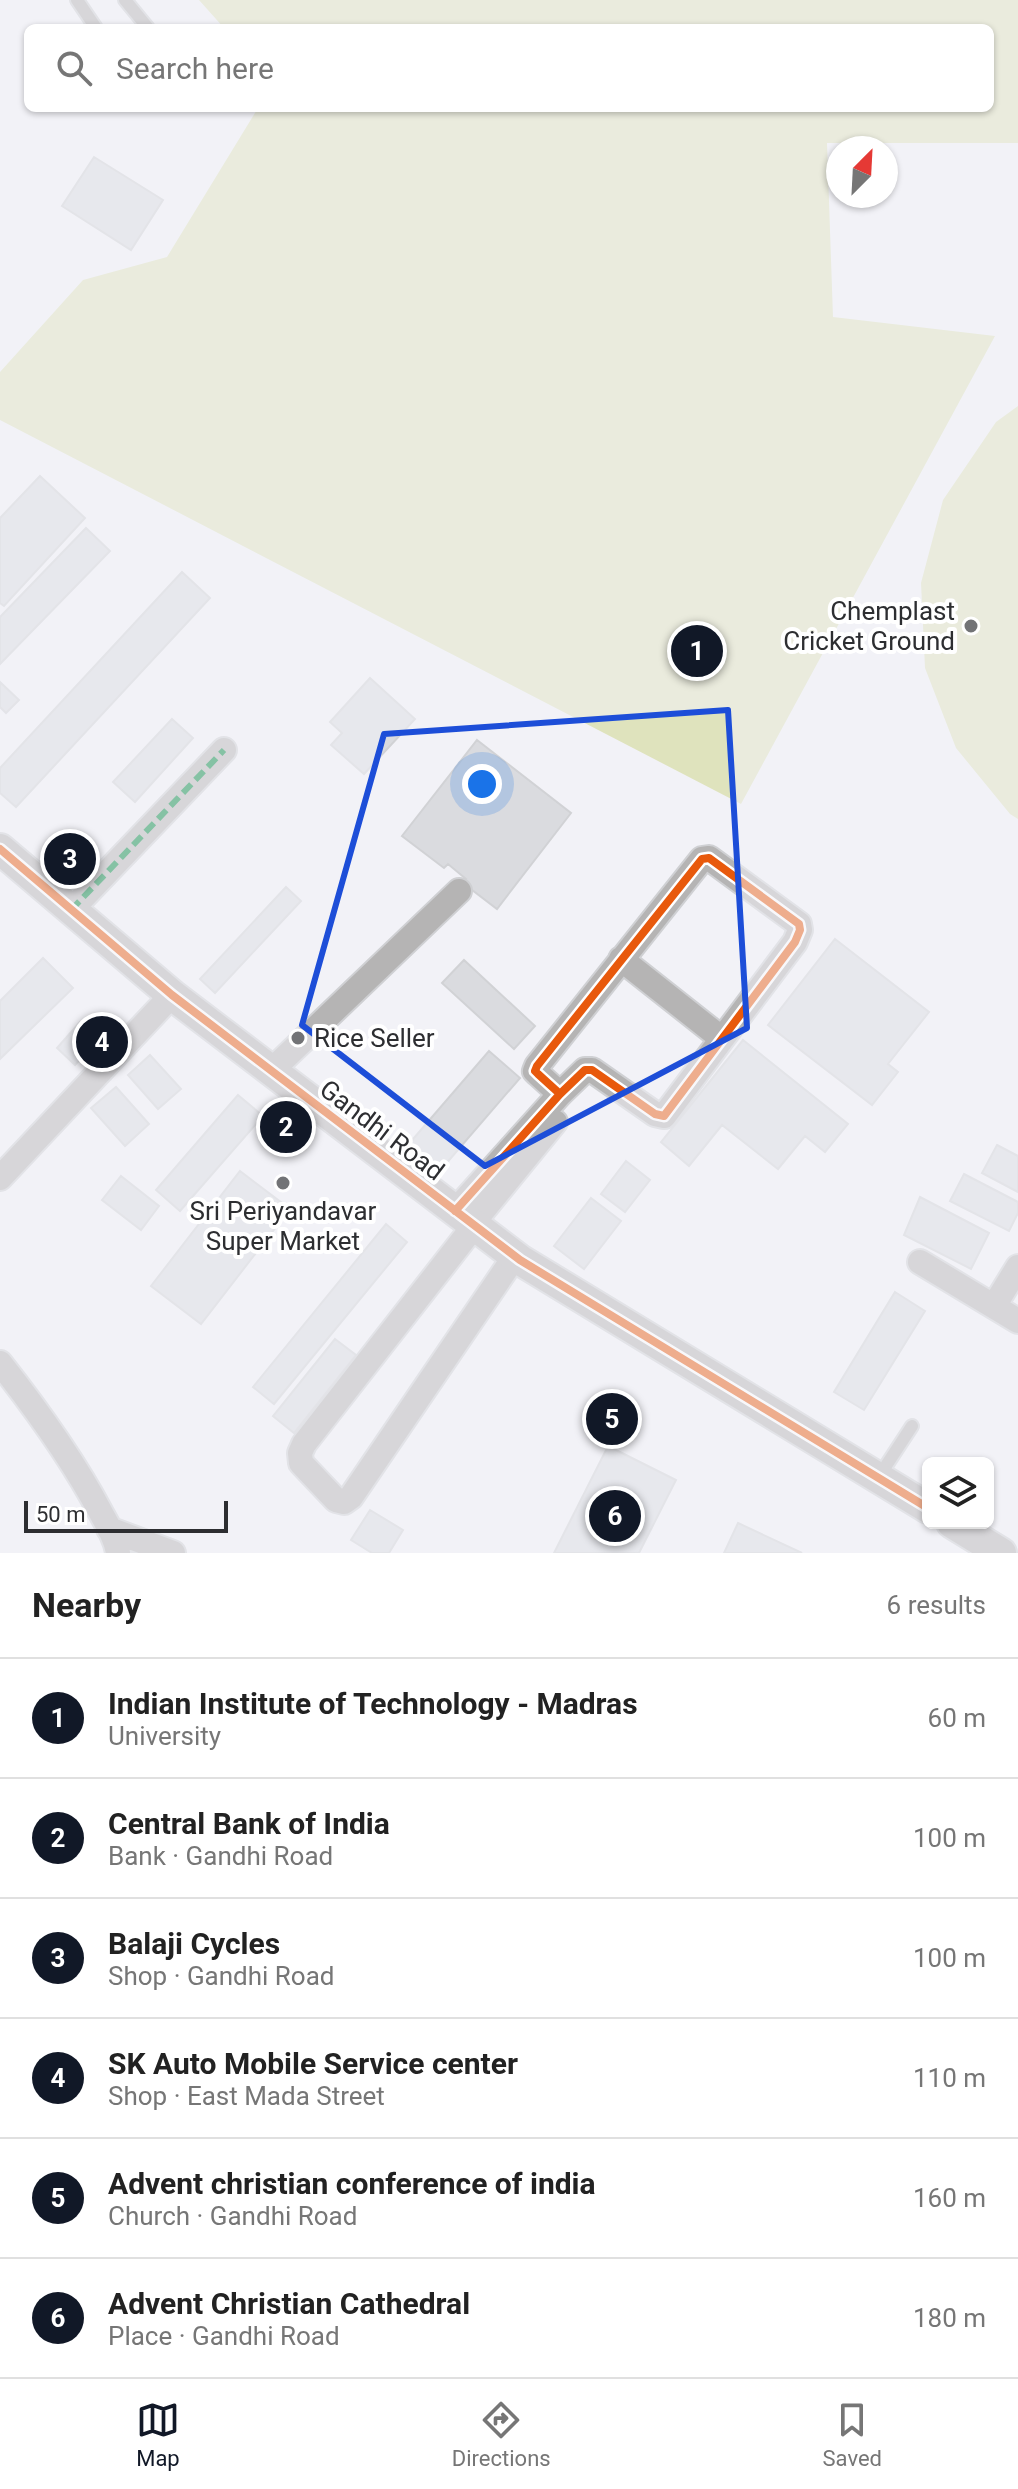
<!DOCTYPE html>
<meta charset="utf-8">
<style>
body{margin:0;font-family:Roboto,sans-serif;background:#f6f6f6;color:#222}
.controls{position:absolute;right:24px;bottom:24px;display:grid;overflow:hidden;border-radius:12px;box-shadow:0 2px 6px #0004}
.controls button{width:72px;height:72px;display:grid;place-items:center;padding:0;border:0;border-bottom:2px solid #e0e0e0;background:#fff;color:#222;font:40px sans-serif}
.compass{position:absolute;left:826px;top:136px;width:72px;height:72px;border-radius:50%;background:#fff;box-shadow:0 2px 6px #0004;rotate:24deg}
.scale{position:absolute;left:24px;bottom:20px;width:204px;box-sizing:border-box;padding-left:8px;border:4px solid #2d2e31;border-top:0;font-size:22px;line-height:28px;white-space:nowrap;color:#2d2e31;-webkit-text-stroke:6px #fff;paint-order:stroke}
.you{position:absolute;left:482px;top:784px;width:28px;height:28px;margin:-20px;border:6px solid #fff;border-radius:50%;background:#1a73e8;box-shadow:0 0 0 12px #1a73e833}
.badge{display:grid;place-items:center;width:52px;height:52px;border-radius:50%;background:#111827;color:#fff;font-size:26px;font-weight:700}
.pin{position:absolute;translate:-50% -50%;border:4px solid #fff;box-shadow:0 2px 8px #0006}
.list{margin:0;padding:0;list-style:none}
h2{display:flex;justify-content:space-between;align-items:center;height:104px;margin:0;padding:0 32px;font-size:34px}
h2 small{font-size:26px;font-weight:400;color:#767676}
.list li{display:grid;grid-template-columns:52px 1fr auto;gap:24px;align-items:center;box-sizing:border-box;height:120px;padding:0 32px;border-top:2px solid #e0e0e0}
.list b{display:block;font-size:30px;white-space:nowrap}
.list p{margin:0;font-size:26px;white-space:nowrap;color:#767676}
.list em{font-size:26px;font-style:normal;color:#767676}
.icon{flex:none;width:44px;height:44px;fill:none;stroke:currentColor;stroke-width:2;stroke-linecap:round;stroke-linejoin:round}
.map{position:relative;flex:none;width:1018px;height:1553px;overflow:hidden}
.search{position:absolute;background:#fff;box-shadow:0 2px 6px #0004;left:24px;right:24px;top:24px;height:88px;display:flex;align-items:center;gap:20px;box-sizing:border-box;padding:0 28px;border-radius:12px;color:#767676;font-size:30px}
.sheet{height:824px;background:#fff}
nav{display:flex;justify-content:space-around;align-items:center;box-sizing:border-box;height:112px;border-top:2px solid #e0e0e0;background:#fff;font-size:22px;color:#767676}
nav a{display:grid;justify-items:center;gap:4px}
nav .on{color:#111827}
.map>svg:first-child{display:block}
.green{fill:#dfe3bd}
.building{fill:#dadbdf;stroke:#d1d2d5;stroke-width:2}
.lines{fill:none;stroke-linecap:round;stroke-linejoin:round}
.service-casing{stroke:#cfd0d3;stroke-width:16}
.minor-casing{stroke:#cfd0d3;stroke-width:28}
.tertiary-casing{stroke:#cfd0d3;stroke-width:34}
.service{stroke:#b5b4b4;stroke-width:12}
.minor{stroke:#b5b4b4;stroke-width:24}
.tertiary{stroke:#b5b4b4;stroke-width:30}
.quiet{stroke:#00873e;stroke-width:6;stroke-dasharray:12 6;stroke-linecap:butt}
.cycleway-casing{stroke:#fff;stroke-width:13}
.cycleway{stroke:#e8590c;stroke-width:8}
.marked{fill:none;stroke:#1d4ed8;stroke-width:6;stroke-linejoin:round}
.poi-dot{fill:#727376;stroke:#fff;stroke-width:3}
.labels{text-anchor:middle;stroke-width:8;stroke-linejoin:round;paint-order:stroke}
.poi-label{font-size:26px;fill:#2d2e31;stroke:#fff;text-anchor:end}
.street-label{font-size:26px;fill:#2d2e31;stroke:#fff}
</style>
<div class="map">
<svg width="1018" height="1553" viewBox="0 0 1018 1553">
<rect width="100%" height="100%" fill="#f2f2f7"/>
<path class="green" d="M 199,0 L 1018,0 L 1018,143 L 827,143 L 833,317 L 995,336 L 741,804 L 0,420 L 0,372 L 83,280 L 167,257 L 258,108 L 990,108 L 990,28 L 224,28 Z
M 1018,406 L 1018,819 L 1010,814 L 956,748 L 925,668 L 921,583 L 943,500 L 996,422 Z"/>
<path class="building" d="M 94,157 L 163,200 L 131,250 L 62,206 Z
M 40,476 L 85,518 L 4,606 L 0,603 L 0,518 Z
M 86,528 L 110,551 L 0,664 L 0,617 Z
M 182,572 L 210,598 L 16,807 L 0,793 L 0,768 Z
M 370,678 L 415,719 L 364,774 L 331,745 L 342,733 L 330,722 Z
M 0,682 L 19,700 L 6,713 L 0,707 Z
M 172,719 L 193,738 L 135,802 L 113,782 Z
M 477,740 L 571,813 L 497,909 L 463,883 L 466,879 L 448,864 L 444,868 L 402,836 Z
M 286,887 L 301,901 L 215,993 L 200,979 Z
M 835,939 L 929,1012 L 888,1064 L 898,1072 L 872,1105 L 768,1025 Z
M 43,958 L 73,988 L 0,1059 L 0,1001 Z
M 464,960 L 535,1026 L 514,1049 L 442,983 Z
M 80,1022 L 99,1039 L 75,1065 L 57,1048 Z
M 743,1040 L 848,1124 L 825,1152 L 805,1136 L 778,1169 L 722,1125 L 689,1166 L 661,1142 Z
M 489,1051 L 520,1078 L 432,1180 L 401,1153 Z
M 150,1055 L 181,1089 L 158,1109 L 128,1075 Z
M 116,1087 L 149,1124 L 125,1146 L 91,1108 Z
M 238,1095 L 263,1116 L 180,1211 L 156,1190 Z
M 997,1145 L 1018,1156 L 1018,1192 L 982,1173 Z
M 626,1161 L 650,1180 L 625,1212 L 601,1194 Z
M 240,1171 L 290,1209 L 201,1324 L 151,1286 Z
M 964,1174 L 1018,1202 L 1018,1213 L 1009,1231 L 950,1201 Z
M 121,1176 L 159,1206 L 141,1230 L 102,1200 Z
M 920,1197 L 989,1233 L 971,1269 L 904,1235 Z
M 591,1198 L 621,1221 L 584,1269 L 554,1246 Z
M 386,1224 L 407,1242 L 274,1404 L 253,1387 Z
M 895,1292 L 925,1311 L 864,1410 L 834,1392 Z
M 335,1339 L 356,1355 L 294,1433 L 273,1416 Z
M 608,1446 L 676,1480 L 639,1553 L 554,1553 Z
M 370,1510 L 403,1530 L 389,1553 L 372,1553 L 351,1540 Z
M 738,1523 L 802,1553 L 724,1553 Z"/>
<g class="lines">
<defs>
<path id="service" d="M 77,0 L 96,28
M 125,0 L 148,28
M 878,1478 L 912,1426"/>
<path id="minor" d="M 71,910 L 224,750
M 621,959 L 721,1038
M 271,1071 L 459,891
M 0,1178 L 172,995
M 455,1211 L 560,1094 L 585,1070 L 592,1070 L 655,1114 L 664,1116 L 795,942 L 800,930 L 799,924 L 709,858 L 702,859 L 537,1066 L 535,1071 L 538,1074 L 560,1094
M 472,1224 L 555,1122
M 474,1226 L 304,1444 L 300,1453 L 301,1463 L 336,1500 L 344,1502 L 351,1497 L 515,1256
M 920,1262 L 1018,1321
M 994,1306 L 1018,1267
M 0,1363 C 37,1410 73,1460 101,1513 C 108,1526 116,1538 118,1553
M 109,1529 L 173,1553"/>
<path id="tertiary" d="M 0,849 L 172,995 L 520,1260 L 928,1508
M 952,1523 L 1001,1553"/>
</defs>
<use href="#service" class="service-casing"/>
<use href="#minor" class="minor-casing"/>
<use href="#tertiary" class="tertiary-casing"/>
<use href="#service" class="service"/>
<use href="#minor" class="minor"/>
<use href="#tertiary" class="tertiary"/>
<path class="quiet" d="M 71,910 L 224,750"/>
<defs>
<path id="cycleway" d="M 0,849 L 172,995 L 520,1260 L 928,1508
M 455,1211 L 560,1094 L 585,1070 L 592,1070 L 655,1114 L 664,1116 L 795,942 L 800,930 L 799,924 L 709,858 L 702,859 L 537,1066 L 535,1071 L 538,1074 L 560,1094"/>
</defs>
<use href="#cycleway" class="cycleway-casing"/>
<use href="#cycleway" class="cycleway"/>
</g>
<path d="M0 0H1018V1553H0ZM 728,710 L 747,1028 L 485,1166 L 302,1025 L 384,734 Z" fill="#f2f2f7" fill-opacity=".55" fill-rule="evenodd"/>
<path class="marked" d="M 728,710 L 747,1028 L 485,1166 L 302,1025 L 384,734 Z"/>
<g class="poi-dot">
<circle cx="971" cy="626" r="8"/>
<circle cx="298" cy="1038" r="8"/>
<circle cx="283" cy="1183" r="8"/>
</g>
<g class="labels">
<g class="poi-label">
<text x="955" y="620">Chemplast<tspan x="955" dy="30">Cricket Ground</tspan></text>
<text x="314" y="1047" text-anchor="start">Rice Seller</text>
<text x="283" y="1220" text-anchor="middle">Sri Periyandavar<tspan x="283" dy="30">Super Market</tspan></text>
</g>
<g class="street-label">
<text transform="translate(382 1130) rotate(37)" y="9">Gandhi Road</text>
</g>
</g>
</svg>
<div class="controls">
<button><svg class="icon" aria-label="layers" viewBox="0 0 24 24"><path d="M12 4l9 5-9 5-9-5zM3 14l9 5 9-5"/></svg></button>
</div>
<svg class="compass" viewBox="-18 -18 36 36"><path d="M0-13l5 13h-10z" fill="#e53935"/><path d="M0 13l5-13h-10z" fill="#767676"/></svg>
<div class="scale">50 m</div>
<div class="you"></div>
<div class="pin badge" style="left:697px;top:651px">1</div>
<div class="pin badge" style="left:286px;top:1127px">2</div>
<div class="pin badge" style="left:70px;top:859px">3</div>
<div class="pin badge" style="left:102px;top:1042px">4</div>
<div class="pin badge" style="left:612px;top:1419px">5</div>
<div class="pin badge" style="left:615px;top:1516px">6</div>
<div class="search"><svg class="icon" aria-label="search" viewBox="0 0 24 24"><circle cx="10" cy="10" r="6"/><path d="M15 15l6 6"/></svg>Search here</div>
</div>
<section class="sheet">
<h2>Nearby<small>6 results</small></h2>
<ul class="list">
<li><span class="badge">1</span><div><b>Indian Institute of Technology - Madras</b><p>University</p></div><em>60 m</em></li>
<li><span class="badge">2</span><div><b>Central Bank of India</b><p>Bank · Gandhi Road</p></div><em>100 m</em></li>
<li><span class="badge">3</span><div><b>Balaji Cycles</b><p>Shop · Gandhi Road</p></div><em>100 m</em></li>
<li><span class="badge">4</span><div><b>SK Auto Mobile Service center</b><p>Shop · East Mada Street</p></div><em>110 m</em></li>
<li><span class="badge">5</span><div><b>Advent christian conference of india</b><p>Church · Gandhi Road</p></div><em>160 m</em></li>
<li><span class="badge">6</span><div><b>Advent Christian Cathedral</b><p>Place · Gandhi Road</p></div><em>180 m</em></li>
</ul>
</section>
<nav>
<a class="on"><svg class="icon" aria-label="map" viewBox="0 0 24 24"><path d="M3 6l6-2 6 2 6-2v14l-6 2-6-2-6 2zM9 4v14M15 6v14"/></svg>Map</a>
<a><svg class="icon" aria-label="directions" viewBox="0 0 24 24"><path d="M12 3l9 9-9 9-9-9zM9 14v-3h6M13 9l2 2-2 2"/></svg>Directions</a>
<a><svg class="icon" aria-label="saved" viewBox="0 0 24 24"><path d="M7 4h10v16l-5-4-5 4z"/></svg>Saved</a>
</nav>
